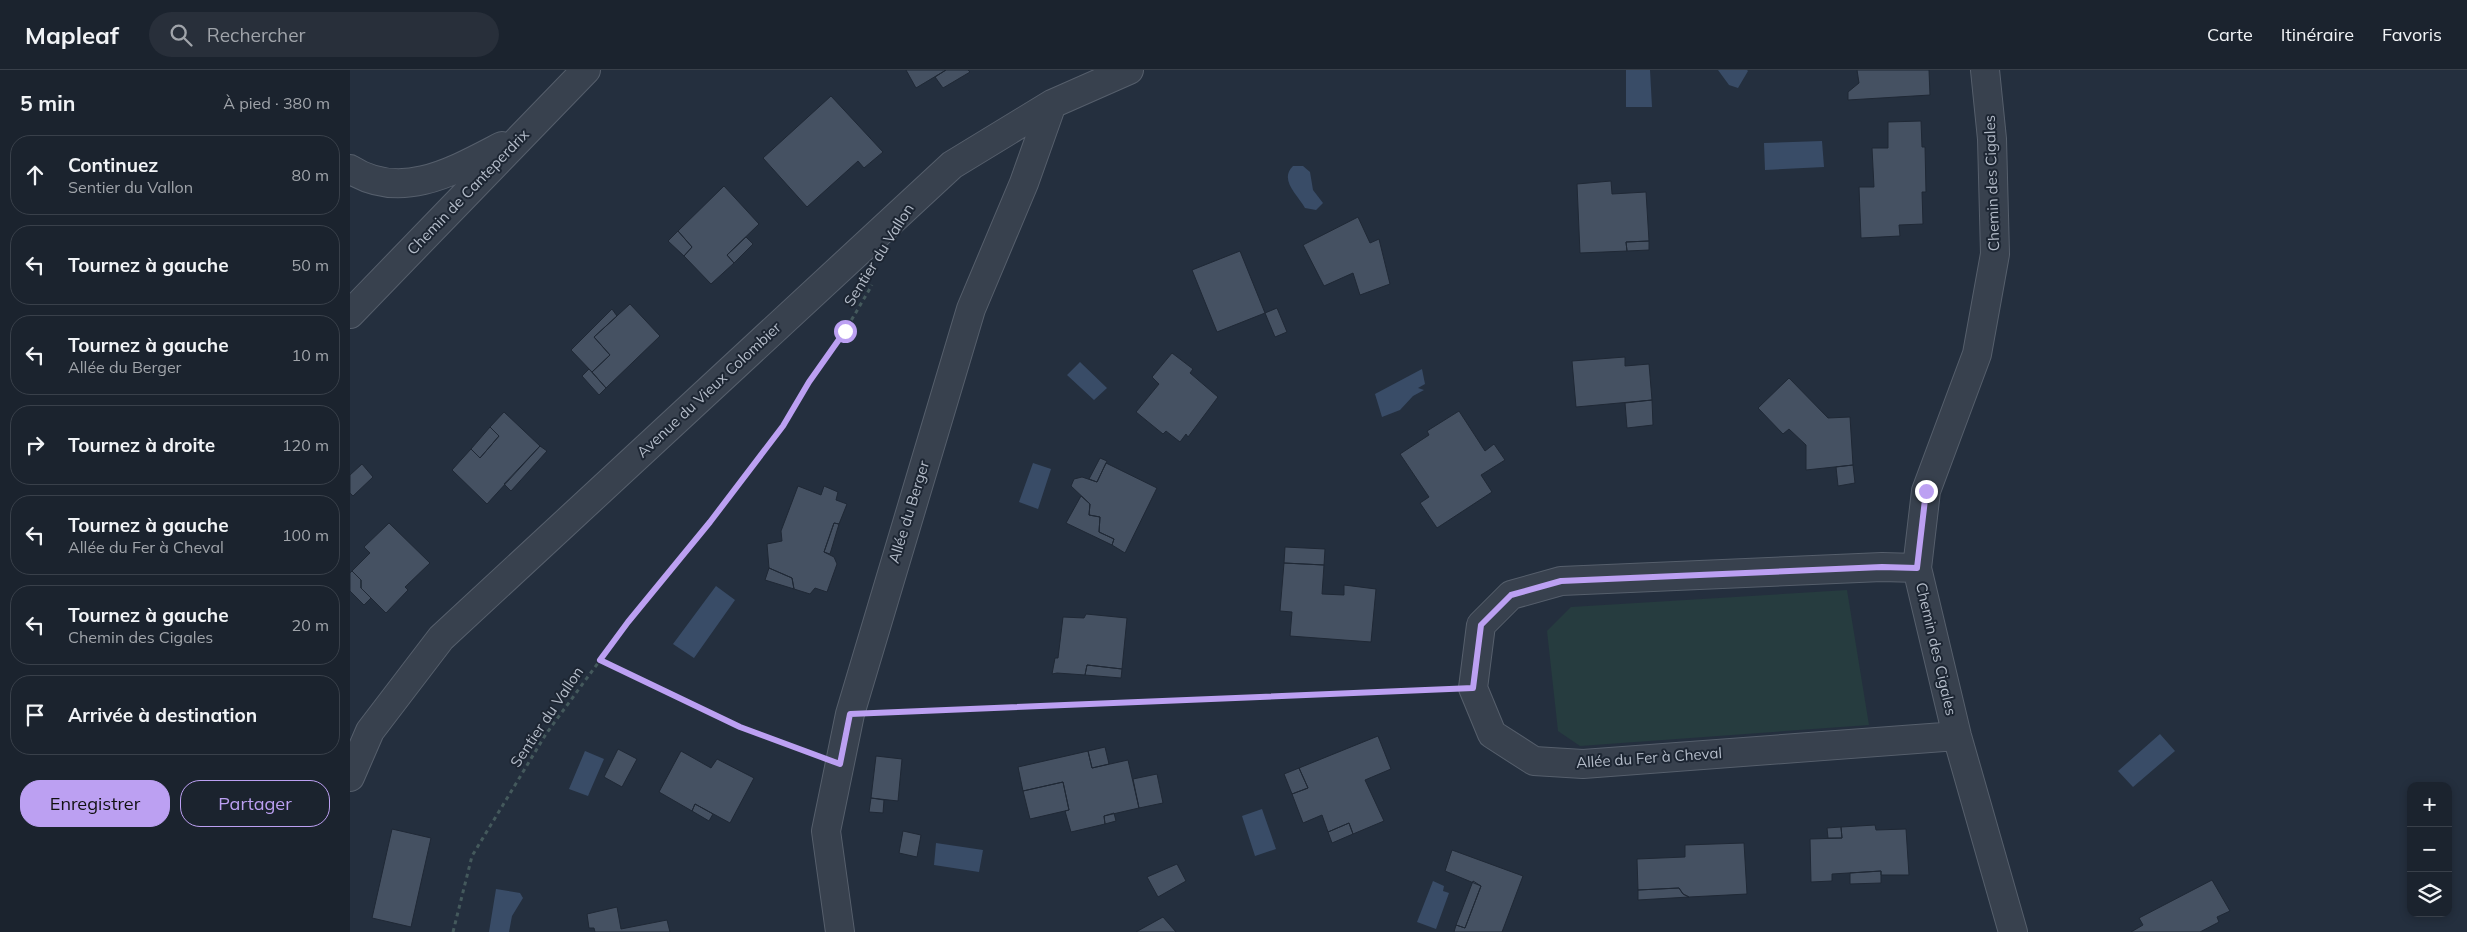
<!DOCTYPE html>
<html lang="fr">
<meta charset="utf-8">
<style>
body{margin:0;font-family:Mulish,sans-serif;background:#282f3a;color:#f1f3f6}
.controls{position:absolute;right:15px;bottom:15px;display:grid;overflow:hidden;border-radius:10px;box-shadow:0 2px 8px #0003}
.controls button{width:45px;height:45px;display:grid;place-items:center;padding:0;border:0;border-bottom:1px solid #39404a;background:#1b232e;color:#f1f3f6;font:25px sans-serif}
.stop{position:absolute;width:15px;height:15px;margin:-11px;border:4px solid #bca0f2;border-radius:50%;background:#fff}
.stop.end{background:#bca0f2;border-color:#fff;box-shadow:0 1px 5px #0008}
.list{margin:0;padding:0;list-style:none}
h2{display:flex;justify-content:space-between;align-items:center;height:65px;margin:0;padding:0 20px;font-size:21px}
h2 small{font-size:16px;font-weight:400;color:#a0a4aa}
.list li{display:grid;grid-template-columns:32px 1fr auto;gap:15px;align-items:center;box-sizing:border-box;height:80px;margin:0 10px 10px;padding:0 10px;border:1px solid #39404a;border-radius:20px}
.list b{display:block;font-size:19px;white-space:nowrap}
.list p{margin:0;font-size:16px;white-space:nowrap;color:#a0a4aa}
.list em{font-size:16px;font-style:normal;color:#a0a4aa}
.actions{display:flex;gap:10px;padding:15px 20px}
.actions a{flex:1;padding:11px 0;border:1px solid #bca0f2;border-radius:20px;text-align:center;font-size:18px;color:#bca0f2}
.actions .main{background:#bca0f2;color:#111}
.icon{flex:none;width:28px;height:28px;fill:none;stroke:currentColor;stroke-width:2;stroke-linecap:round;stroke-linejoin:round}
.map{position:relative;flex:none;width:2117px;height:862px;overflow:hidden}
header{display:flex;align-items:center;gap:30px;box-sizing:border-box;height:70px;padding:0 25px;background:#1b232e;border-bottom:1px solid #39404a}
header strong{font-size:24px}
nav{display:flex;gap:28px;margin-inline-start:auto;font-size:18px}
.search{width:350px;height:45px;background:#282f3a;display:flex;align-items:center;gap:12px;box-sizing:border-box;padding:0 18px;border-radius:28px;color:#a0a4aa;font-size:19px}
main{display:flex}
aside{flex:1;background:#1b232e}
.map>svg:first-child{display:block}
.green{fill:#263c3f}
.water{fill:#394c67}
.building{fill:#455162;stroke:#1f2835}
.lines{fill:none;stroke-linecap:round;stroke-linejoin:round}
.minor-casing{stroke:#565f6c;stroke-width:30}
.path{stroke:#44595c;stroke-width:3;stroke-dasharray:4 4;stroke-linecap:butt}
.minor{stroke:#38414e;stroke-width:28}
.route{stroke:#bca0f2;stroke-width:6}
.labels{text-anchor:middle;stroke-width:4;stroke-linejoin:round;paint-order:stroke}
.street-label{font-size:15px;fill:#b4bcc9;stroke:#1d2633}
</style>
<header>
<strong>Mapleaf</strong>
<div class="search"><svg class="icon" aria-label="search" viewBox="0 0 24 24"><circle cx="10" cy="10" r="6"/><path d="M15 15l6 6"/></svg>Rechercher</div>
<nav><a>Carte</a><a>Itinéraire</a><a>Favoris</a></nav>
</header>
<main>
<aside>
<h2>5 min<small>À pied · 380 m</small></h2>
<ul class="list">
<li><svg class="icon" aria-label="ahead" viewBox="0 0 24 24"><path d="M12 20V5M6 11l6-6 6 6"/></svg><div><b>Continuez</b><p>Sentier du Vallon</p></div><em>80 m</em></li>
<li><svg class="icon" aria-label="left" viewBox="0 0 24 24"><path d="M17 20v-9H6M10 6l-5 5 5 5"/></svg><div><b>Tournez à gauche</b></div><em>50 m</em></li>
<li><svg class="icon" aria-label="left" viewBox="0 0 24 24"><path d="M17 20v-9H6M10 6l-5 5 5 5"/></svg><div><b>Tournez à gauche</b><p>Allée du Berger</p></div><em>10 m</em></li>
<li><svg class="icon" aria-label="right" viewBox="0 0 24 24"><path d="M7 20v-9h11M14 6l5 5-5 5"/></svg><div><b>Tournez à droite</b></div><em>120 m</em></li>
<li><svg class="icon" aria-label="left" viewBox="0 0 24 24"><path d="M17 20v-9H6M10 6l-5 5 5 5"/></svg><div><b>Tournez à gauche</b><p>Allée du Fer à Cheval</p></div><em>100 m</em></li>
<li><svg class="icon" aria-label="left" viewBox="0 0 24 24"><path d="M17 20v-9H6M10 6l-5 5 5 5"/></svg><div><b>Tournez à gauche</b><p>Chemin des Cigales</p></div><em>20 m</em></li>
<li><svg class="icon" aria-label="arrive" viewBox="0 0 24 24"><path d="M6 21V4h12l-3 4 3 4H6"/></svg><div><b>Arrivée à destination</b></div></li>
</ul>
<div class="actions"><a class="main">Enregistrer</a><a>Partager</a></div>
</aside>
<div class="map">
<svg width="2117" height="862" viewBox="0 0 2117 862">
<rect width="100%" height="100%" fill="#242f3e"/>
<path class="green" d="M 1497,520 L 1519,655 L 1230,676 L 1208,661 L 1197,561 L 1221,537 Z"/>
<path class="water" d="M 1276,0 L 1300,0 L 1302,37 L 1276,37 Z
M 1368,0 L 1397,0 L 1398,1 L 1388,18 L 1379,15 Z
M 1472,71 L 1474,97 L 1415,100 L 1414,73 Z
M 943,96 L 953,96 L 960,102 L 963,120 L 973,133 L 966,140 L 955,138 C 947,124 929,110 943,96 Z
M 730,292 L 757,318 L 744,330 L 717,305 Z
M 1072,299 L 1075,314 L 1068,318 L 1074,320 L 1063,326 L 1050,340 L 1032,347 L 1025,324 Z
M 683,393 L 701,399 L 688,439 L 669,432 Z
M 366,516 L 385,530 L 344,588 L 323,574 Z
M 1810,664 L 1825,681 L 1783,717 L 1768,701 Z
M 235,681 L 254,689 L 238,726 L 219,719 Z
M 912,739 L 926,779 L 905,786 L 892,746 Z
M 586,773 L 633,780 L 629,802 L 584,795 Z
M 1083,811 L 1094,816 L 1093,821 L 1099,823 L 1086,859 L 1067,852 Z
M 146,819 L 170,823 L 173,828 L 162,846 L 159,862 L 139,862 Z"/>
<path class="building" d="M 556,0 L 596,0 L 566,18 Z
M 596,0 L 618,0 L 620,2 L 593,18 L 585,7 Z
M 1507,0 L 1579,0 L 1580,25 L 1498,30 L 1498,22 L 1509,13 Z
M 481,26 L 533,82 L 514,98 L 508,91 L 457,137 L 413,88 Z
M 1571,51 L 1572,77 L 1575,77 L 1576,122 L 1572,122 L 1573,154 L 1549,155 L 1550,166 L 1511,168 L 1509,117 L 1524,117 L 1522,78 L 1538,78 L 1538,52 Z
M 1261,111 L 1262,124 L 1296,122 L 1299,171 L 1276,172 L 1277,181 L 1230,183 L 1227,114 Z
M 374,116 L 409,154 L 377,185 L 384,193 L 361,214 L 334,186 L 342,177 L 328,161 Z
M 1008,147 L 1020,173 L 1029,169 L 1040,214 L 1010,225 L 1003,203 L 974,216 L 953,175 Z
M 328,161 L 342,177 L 334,186 L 318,171 Z
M 396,167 L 403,174 L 384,193 L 377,185 Z
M 1299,171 L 1299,180 L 1277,181 L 1276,172 Z
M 890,181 L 915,243 L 867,262 L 842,200 Z
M 280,234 L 310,266 L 256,318 L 242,302 L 260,285 L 244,267 Z
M 927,238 L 937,262 L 925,267 L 915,243 Z
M 262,239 L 267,246 L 244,267 L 260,285 L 242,302 L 221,280 Z
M 822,283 L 843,299 L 840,303 L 868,327 L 838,367 L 836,364 L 830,372 L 816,361 L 813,364 L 786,342 L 809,314 L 802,307 Z
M 1275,287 L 1275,296 L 1299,294 L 1302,330 L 1226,337 L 1222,291 Z
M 239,299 L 256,318 L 249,325 L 232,306 Z
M 1439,308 L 1478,348 L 1500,347 L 1503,395 L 1456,400 L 1456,375 L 1439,359 L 1433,364 L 1408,338 Z
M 1302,330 L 1303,355 L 1277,358 L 1275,333 Z
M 1109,341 L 1135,381 L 1144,374 L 1155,390 L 1131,405 L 1142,422 L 1087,458 L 1070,433 L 1079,427 L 1050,384 L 1079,365 L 1077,361 Z
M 154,342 L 190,376 L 137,434 L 102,400 L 121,379 L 130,388 L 149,366 L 140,357 Z
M 140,357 L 149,366 L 130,388 L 121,379 Z
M 190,376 L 197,381 L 161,421 L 154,414 Z
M 750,388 L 757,391 L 747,412 L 739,409 Z
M 756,393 L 807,418 L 775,483 L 762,475 L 764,469 L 749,462 L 750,447 L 739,445 L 740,434 L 721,416 L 724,409 L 732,407 L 747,412 Z
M 12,394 L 23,407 L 3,426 L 0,423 L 0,405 Z
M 1503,395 L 1505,413 L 1488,416 L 1486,397 Z
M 448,416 L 471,425 L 474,416 L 488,422 L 486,430 L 497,434 L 489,454 L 484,453 L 474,482 L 484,487 L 487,494 L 477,522 L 465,518 L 460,524 L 444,519 L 442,508 L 419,498 L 417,474 L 432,471 L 431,461 Z
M 731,426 L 740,434 L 739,445 L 750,447 L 749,462 L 764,469 L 762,475 L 716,453 Z
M 39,453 L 80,493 L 55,517 L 58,520 L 36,543 L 11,518 L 11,510 L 2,501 L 20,483 L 14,477 Z
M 484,453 L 489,454 L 480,484 L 474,482 Z
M 935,477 L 975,479 L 974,495 L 934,493 Z
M 934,493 L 974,495 L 972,524 L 994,525 L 994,515 L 1026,519 L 1021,572 L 940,566 L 942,542 L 930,541 Z
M 419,498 L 442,508 L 444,519 L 415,510 Z
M 2,501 L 11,510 L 11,518 L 21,528 L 14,535 L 0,521 L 0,503 Z
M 736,544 L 777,548 L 772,599 L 737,595 L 735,605 L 707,603 L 702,604 L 705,588 L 708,588 L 713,547 L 734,548 Z
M 737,595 L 772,599 L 771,608 L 735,605 Z
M 1028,666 L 1041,699 L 1015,710 L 1034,751 L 1003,764 L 999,753 L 978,762 L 972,745 L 953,753 L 942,724 L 958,718 L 949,698 Z
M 755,677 L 759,694 L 742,698 L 738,681 Z
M 268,679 L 287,689 L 272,717 L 254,707 Z
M 331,681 L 361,698 L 367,689 L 404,708 L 380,753 L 345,734 L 342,741 L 309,722 Z
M 738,681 L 742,698 L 778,690 L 789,738 L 754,746 L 755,754 L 721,762 L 715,741 L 719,740 L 713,712 L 673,721 L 668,697 Z
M 526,686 L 552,689 L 548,731 L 521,728 Z
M 949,698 L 958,718 L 942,724 L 934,704 Z
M 807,704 L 813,733 L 789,738 L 783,709 Z
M 713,712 L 719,740 L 680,749 L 673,721 Z
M 521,728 L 534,730 L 533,743 L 519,742 Z
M 345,734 L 363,744 L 359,751 L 342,741 Z
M 764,743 L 766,751 L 755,754 L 754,746 Z
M 999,753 L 1003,764 L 982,773 L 978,762 Z
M 1525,755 L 1526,760 L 1556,759 L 1559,805 L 1531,805 L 1531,801 L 1482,804 L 1482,811 L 1461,812 L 1460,769 L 1492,768 L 1491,757 Z
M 1491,757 L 1492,768 L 1478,768 L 1477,758 Z
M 42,759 L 81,768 L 61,857 L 22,848 Z
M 553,761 L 571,765 L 567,787 L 549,783 Z
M 1394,773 L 1397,824 L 1339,827 L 1333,824 L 1329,818 L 1288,820 L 1287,789 L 1335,787 L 1335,775 Z
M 1102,780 L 1173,806 L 1152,862 L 1104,862 L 1106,855 L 1115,858 L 1131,816 L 1095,801 Z
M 827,794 L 836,811 L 808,827 L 797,807 Z
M 1531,801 L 1531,813 L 1500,814 L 1500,803 Z
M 1862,810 L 1880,841 L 1867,847 L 1869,852 L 1850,862 L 1781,862 L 1793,855 L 1789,848 Z
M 1123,811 L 1131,816 L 1115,858 L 1106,855 Z
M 1329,818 L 1333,824 L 1339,827 L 1288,830 L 1288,820 Z
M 267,837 L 271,859 L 317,850 L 320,862 L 245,862 L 244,858 L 239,858 L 237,844 Z
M 813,847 L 826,862 L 786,862 Z"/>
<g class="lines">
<defs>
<path id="minor" d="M 1635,0 L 1642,69 L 1645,184 L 1627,284 L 1576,421 L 1567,498 L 1607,666 L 1663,862
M 0,99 C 51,132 104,101 152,76
M 0,244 L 236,0
M 1567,498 L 1532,497 L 1211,511 L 1161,525 L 1131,555 L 1123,618 L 1142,664 L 1184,691 L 1233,694 L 1607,666
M 0,707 L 20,661 L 91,568 L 602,95 L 702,34 L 779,0
M 490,862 L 476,761 L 500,644 L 621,239 L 674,113 L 702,34"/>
</defs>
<use href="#minor" class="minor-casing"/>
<path class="path" d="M 250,590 L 390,657 L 459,683
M 532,643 L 1093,619
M 103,862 L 122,786 L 196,664 L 278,552 L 360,452 L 433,356 L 459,312 L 495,261 L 522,215"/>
<use href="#minor" class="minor"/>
</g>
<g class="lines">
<path class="route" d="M 495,261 L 459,312 L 433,356 L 360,452 L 278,552 L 250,590 L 390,657 L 490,694 L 500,644 L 1123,618 L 1131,555 L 1161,525 L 1211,511 L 1532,497 L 1567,498 L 1576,421"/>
</g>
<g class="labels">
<g class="street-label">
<text transform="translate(1642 113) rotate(-92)" y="5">Chemin des Cigales</text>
<text transform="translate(118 122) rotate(-46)" y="5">Chemin de Canteperdrix</text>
<text transform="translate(529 185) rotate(-58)" y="5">Sentier du Vallon</text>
<text transform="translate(359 320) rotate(-43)" y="5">Avenue du Vieux Colombier</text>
<text transform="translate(559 442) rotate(-73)" y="5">Allée du Berger</text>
<text transform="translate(1586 579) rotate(77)" y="5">Chemin des Cigales</text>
<text transform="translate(197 647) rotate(-56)" y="5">Sentier du Vallon</text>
<text transform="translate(1299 688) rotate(-4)" y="5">Allée du Fer à Cheval</text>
</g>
</g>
</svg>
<div class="controls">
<button>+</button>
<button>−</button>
<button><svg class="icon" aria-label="layers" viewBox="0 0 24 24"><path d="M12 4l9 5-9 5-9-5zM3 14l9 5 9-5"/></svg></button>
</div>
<div class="stop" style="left:495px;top:261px"></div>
<div class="stop end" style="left:1576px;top:421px"></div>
</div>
</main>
